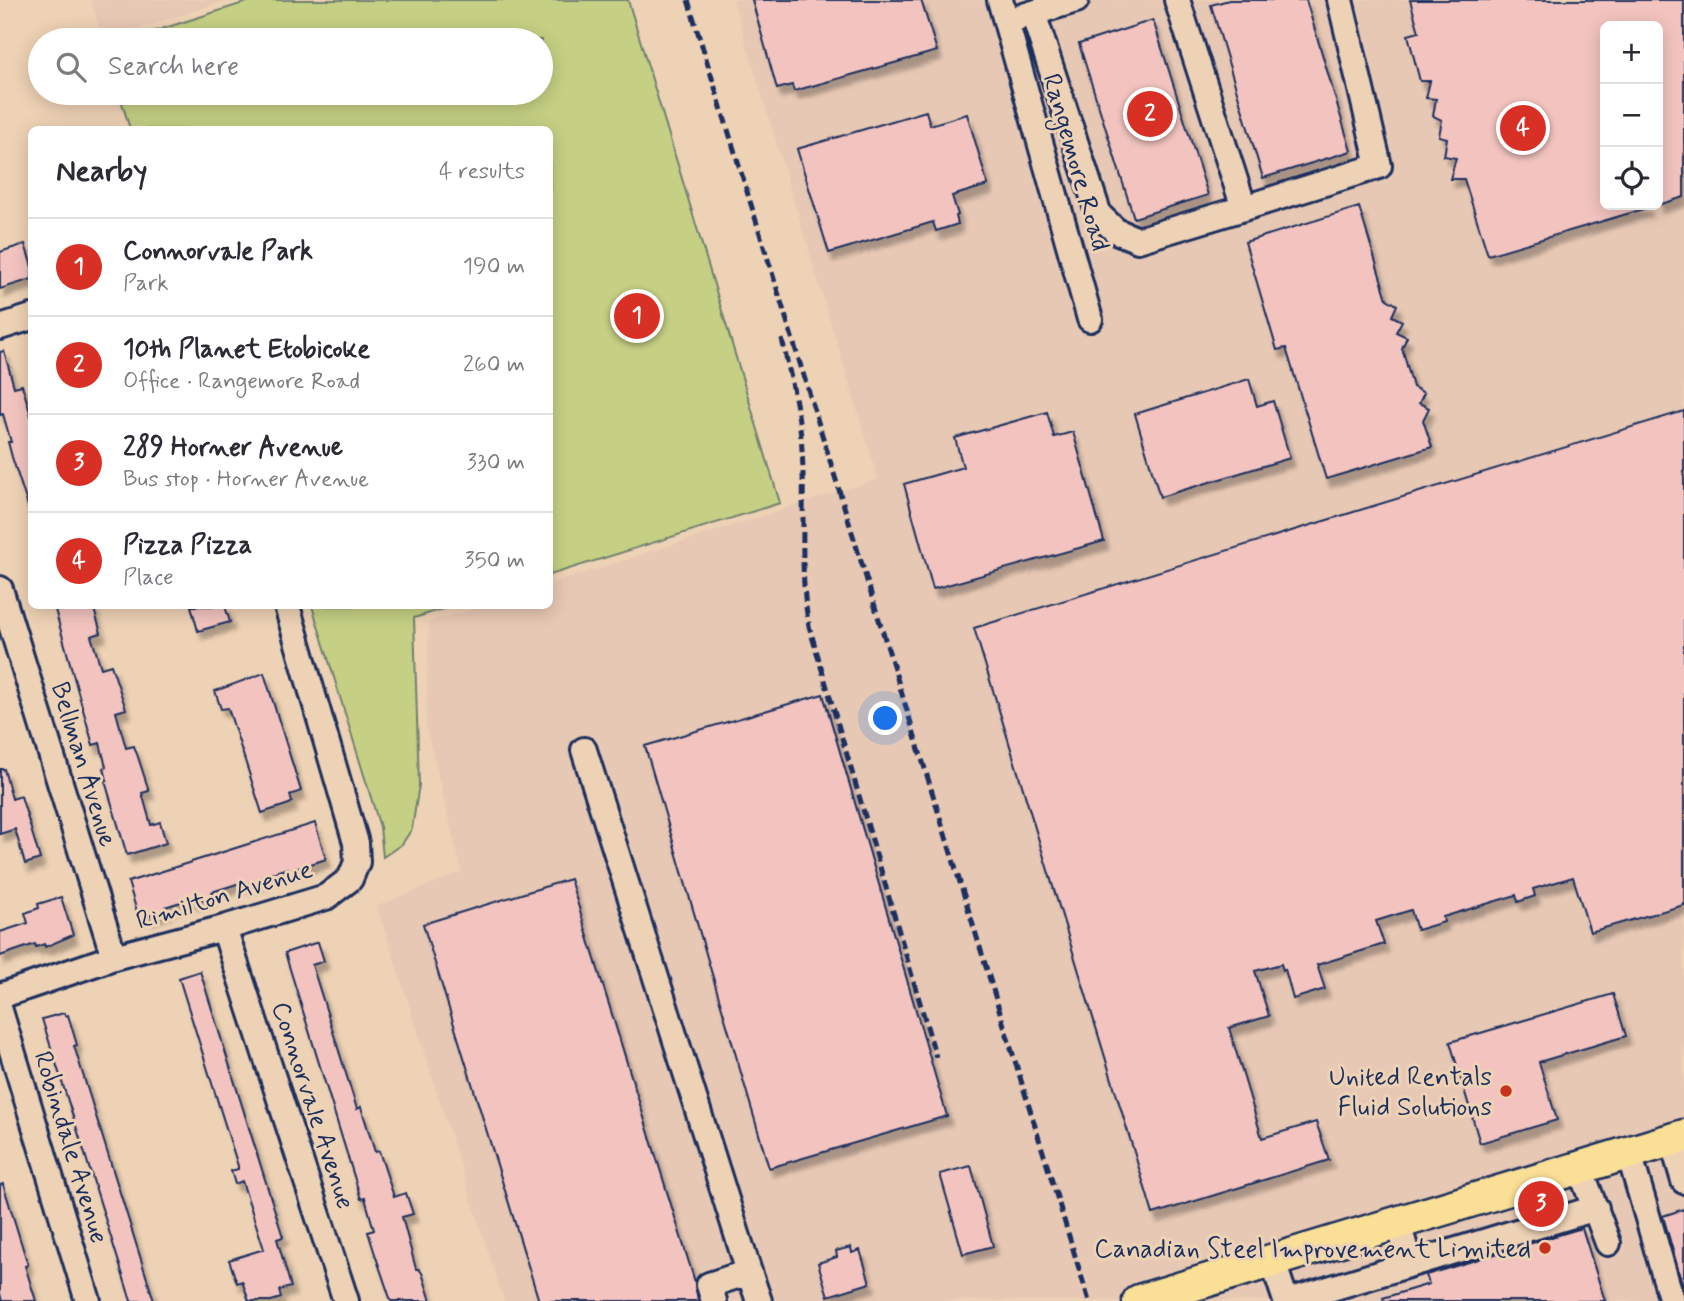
<!DOCTYPE html>
<meta charset="utf-8">
<style>
body{margin:0;font-family:Mynerve,sans-serif;background:#f2f2f3;color:#2b2b33}
.controls{position:absolute;right:21px;top:21px;display:grid;overflow:hidden;border-radius:10px;box-shadow:0 4px 18px #0003}
.controls button{width:63px;height:63px;display:grid;place-items:center;padding:0;border:0;border-bottom:2px solid #e1e1e2;background:#fff;color:#2b2b33;font:35px sans-serif}
.you{position:absolute;left:886px;top:719px;width:24px;height:24px;margin:-18px;border:5px solid #fff;border-radius:50%;background:#1a73e8;box-shadow:0 0 0 10px #1a73e833}
.badge{display:grid;place-items:center;width:46px;height:46px;border-radius:50%;background:#d93025;color:#fff;font-size:23px;font-weight:700}
.pin{position:absolute;translate:-50% -50%;border:4px solid #fff;box-shadow:0 2px 7px #0006}
.list{margin:0;padding:0;list-style:none}
h2{display:flex;justify-content:space-between;align-items:center;height:91px;margin:0;padding:0 28px;font-size:30px}
h2 small{font-size:23px;font-weight:400;color:#7c7c81}
.list li{display:grid;grid-template-columns:46px 1fr auto;gap:21px;align-items:center;box-sizing:border-box;height:98px;padding:0 28px;border-top:2px solid #e1e1e2}
.list b{display:block;font-size:26px;white-space:nowrap}
.list p{margin:0;font-size:23px;white-space:nowrap;color:#7c7c81}
.list em{font-size:23px;font-style:normal;color:#7c7c81}
.icon{flex:none;width:38px;height:38px;fill:none;stroke:currentColor;stroke-width:2;stroke-linecap:round;stroke-linejoin:round}
.map{position:relative;flex:none;width:1684px;height:1301px;overflow:hidden}
.search{position:absolute;background:#fff;box-shadow:0 4px 18px #0003;left:28px;top:28px;width:525px;height:77px;display:flex;align-items:center;gap:18px;box-sizing:border-box;padding:0 24px;border-radius:38px;color:#7c7c81;font-size:26px}
.panel{position:absolute;background:#fff;box-shadow:0 4px 18px #0003;left:28px;top:126px;width:525px;height:483px;border-radius:10px}
.map>svg:first-child{display:block}
.built{fill:#e7c8b4;fill-rule:evenodd}
.green{fill:#c5d084;stroke:#708071;stroke-width:2}
.building{fill:#f3c4bf;stroke:#1b2f5e;stroke-width:2;filter:url(#shadow)}
.lines{fill:none;stroke-linecap:round;stroke-linejoin:round}
.minor-casing{stroke:#1b2f5e;stroke-width:30}
.major-casing{stroke:#1b2f5e;stroke-width:37}
.minor{stroke:#eed2b5;stroke-width:24}
.major{stroke:#fadf96;stroke-width:32}
.rail{stroke:#1b2f5e;stroke-width:5;stroke-dasharray:10 5;stroke-linecap:butt}
.poi-dot{fill:#c8321e;stroke:#eed2b5;stroke-width:2.5}
.labels{text-anchor:middle;stroke-width:6;stroke-linejoin:round;paint-order:stroke}
.street-label{font-size:26px;fill:#1b2f5e;stroke:#eed2b5}
.poi-label{font-size:26px;fill:#1b2f5e;stroke:#eed2b5;text-anchor:end}
</style>
<div class="map">
<svg width="1684" height="1301" viewBox="0 0 1684 1301">
<defs>
<filter id="shadow"><feDropShadow dx="4.5" dy="8" stdDeviation="2" flood-color="#0004"/></filter>
</defs>
<rect width="100%" height="100%" fill="#eed2b5"/>
<filter id="ink" filterUnits="userSpaceOnUse"><feTurbulence type="fractalNoise" baseFrequency=".0143" numOctaves="2"/><feDisplacementMap in="SourceGraphic" scale="14" xChannelSelector="R" yChannelSelector="G"/><feConvolveMatrix kernelMatrix="1 2 1 2 8 2 1 2 1" color-interpolation-filters="sRGB"/></filter>
<g filter="url(#ink)">
<path class="built" d="M 91,0 L 229,0 L 102,40 Z
M 733,0 L 1684,0 L 1684,1301 L 504,1301 L 377,906 L 462,872 L 426,727 L 429,622 L 482,606 L 550,606 L 550,584 L 878,479 ZM 1605,26 L 1658,26 L 1658,205 L 1605,205 Z"/>
<path class="green" d="M 253,0 L 628,0 L 780,503 L 550,575 L 550,130 L 130,129 L 119,93 L 541,93 L 541,40 L 127,40 Z
M 312,606 L 452,606 L 414,618 L 419,785 L 412,829 L 402,844 L 383,857 L 380,827 Z"/>
<path class="building" d="M 752,0 L 921,0 L 937,51 L 794,91 L 792,85 L 777,89 Z
M 1229,0 L 1306,0 L 1351,151 L 1263,178 L 1211,5 Z
M 1410,0 L 1684,0 L 1684,197 L 1658,205 L 1658,26 L 1605,26 L 1605,205 L 1647,205 L 1647,208 L 1488,255 L 1464,179 L 1450,179 L 1456,158 L 1444,156 L 1447,138 L 1439,136 L 1442,120 L 1433,116 L 1436,99 L 1426,98 L 1430,81 L 1420,81 L 1408,35 L 1419,32 Z
M 1153,20 L 1208,195 L 1134,218 L 1079,44 Z
M 926,111 L 930,125 L 967,114 L 988,185 L 952,196 L 958,215 L 956,216 L 958,224 L 936,231 L 933,222 L 829,253 L 797,149 Z
M 1359,207 L 1387,299 L 1397,305 L 1392,316 L 1402,321 L 1396,332 L 1407,337 L 1402,348 L 1413,387 L 1424,393 L 1419,403 L 1429,408 L 1423,420 L 1432,447 L 1326,479 L 1286,348 L 1277,350 L 1245,242 Z
M 25,244 L 32,267 L 32,279 L 0,289 L 0,252 Z
M 4,351 L 14,387 L 22,385 L 32,419 L 32,509 L 29,509 L 12,457 L 8,442 L 11,442 L 3,414 L 0,415 L 0,352 Z
M 1249,379 L 1257,406 L 1273,401 L 1290,458 L 1160,497 L 1135,414 Z
M 1684,411 L 1684,905 L 1590,932 L 1573,877 L 1533,889 L 1535,896 L 1518,902 L 1516,895 L 1443,917 L 1444,922 L 1417,930 L 1411,910 L 1376,921 L 1384,944 L 1317,965 L 1325,989 L 1293,999 L 1285,969 L 1283,970 L 1281,964 L 1255,971 L 1269,1016 L 1229,1028 L 1262,1138 L 1316,1122 L 1329,1160 L 1153,1214 L 974,628 Z
M 1047,412 L 1054,437 L 1073,432 L 1104,541 L 933,589 L 904,484 L 963,467 L 955,438 Z
M 54,606 L 93,606 L 101,633 L 91,636 L 101,668 L 111,665 L 126,709 L 116,712 L 126,748 L 134,746 L 138,757 L 149,791 L 142,793 L 151,825 L 160,822 L 166,843 L 127,855 L 105,781 L 107,780 L 104,768 L 106,767 L 100,743 L 93,745 Z
M 191,606 L 225,606 L 230,622 L 198,631 Z
M 264,673 L 301,791 L 290,795 L 292,802 L 289,804 L 262,813 L 228,708 L 221,709 L 215,691 Z
M 823,694 L 947,1116 L 769,1168 L 645,746 Z
M 0,769 L 4,769 L 12,799 L 21,796 L 40,859 L 25,864 L 15,829 L 0,834 Z
M 315,823 L 326,859 L 289,871 L 288,868 L 262,876 L 263,880 L 244,885 L 243,882 L 212,892 L 213,896 L 194,902 L 193,898 L 165,907 L 166,910 L 148,916 L 147,912 L 138,915 L 128,882 Z
M 570,879 L 695,1282 L 698,1301 L 539,1301 L 423,924 Z
M 61,897 L 73,935 L 45,947 L 44,944 L 36,947 L 35,944 L 0,956 L 0,932 L 28,923 L 25,913 L 39,908 L 38,904 Z
M 318,942 L 324,961 L 312,965 L 329,1019 L 357,1109 L 361,1107 L 375,1152 L 379,1151 L 394,1197 L 406,1193 L 413,1214 L 402,1217 L 416,1269 L 419,1269 L 422,1273 L 431,1301 L 391,1301 L 374,1251 L 368,1232 L 374,1230 L 365,1198 L 361,1199 L 285,953 Z
M 200,971 L 283,1237 L 277,1239 L 291,1287 L 279,1290 L 281,1298 L 271,1301 L 249,1301 L 242,1281 L 237,1283 L 229,1260 L 264,1249 L 242,1181 L 235,1184 L 231,1171 L 238,1169 L 238,1166 L 179,978 Z
M 1613,994 L 1626,1036 L 1539,1062 L 1557,1120 L 1480,1143 L 1450,1042 Z
M 64,1013 L 65,1016 L 68,1015 L 77,1045 L 74,1046 L 154,1301 L 131,1301 L 83,1148 L 42,1019 Z
M 971,1166 L 993,1246 L 963,1254 L 940,1174 Z
M 3,1184 L 28,1265 L 25,1266 L 36,1301 L 2,1301 L 0,1294 L 0,1185 Z
M 1684,1209 L 1684,1286 L 1683,1286 L 1663,1216 Z
M 1582,1228 L 1605,1301 L 1384,1301 L 1383,1298 L 1429,1284 L 1426,1275 Z
M 851,1247 L 852,1253 L 860,1250 L 870,1283 L 828,1296 L 818,1263 L 837,1257 L 836,1251 Z"/>
<g class="lines">
<defs>
<path id="minor" d="M 1000,0 L 1090,319
M 1177,0 L 1244,208 L 1379,166 L 1340,0
M 1033,13 L 1099,215 L 1116,231 L 1138,240 L 1244,208
M 1020,17 L 1076,0
M 0,327 L 32,317
M 0,589 L 114,957
M 584,750 L 749,1272 L 709,1285 L 714,1301
M 224,928 L 346,1301
M 0,996 L 114,957 L 224,928 L 326,897 L 350,879 L 357,862 L 356,843 L 287,606
M 0,1011 L 88,1301
M 1672,1140 L 1684,1181
M 1629,1153 L 1672,1301
M 1580,1168 L 1608,1243
M 1398,1224 L 1410,1264
M 1273,1262 L 1286,1301
M 749,1272 L 759,1301
M 1289,1301 L 1596,1208"/>
<path id="major" d="M 1139,1301 L 1684,1136"/>
</defs>
<use href="#minor" class="minor-casing"/>
<use href="#major" class="major-casing"/>
<use href="#minor" class="minor"/>
<use href="#major" class="major"/>
<path class="rail" d="M 688,0 L 1089,1301
M 782,339 C 790,375 800,412 802,450 C 806,509 798,568 809,626 L 936,1057"/>
</g>
</g>
<g class="poi-dot">
<circle cx="1506" cy="1091" r="7"/>
<circle cx="1545" cy="1248" r="7"/>
</g>
<g class="labels">
<g class="street-label">
<text transform="translate(1077 162) rotate(74)" y="9">Rangemore Road</text>
<text transform="translate(85 764) rotate(73)" y="9">Bellman Avenue</text>
<text transform="translate(224 894) rotate(-17)" y="9">Rimilton Avenue</text>
<text transform="translate(314 1105) rotate(72)" y="9">Connorvale Avenue</text>
<text transform="translate(72 1147) rotate(73)" y="9">Robindale Avenue</text>
</g>
<g class="poi-label">
<text x="1492" y="1085">United Rentals<tspan x="1492" dy="30">Fluid Solutions</tspan></text>
<text x="1531" y="1257">Canadian Steel Improvement Limited</text>
</g>
</g>
</svg>
<div class="controls">
<button>+</button>
<button>−</button>
<button><svg class="icon" aria-label="locate" viewBox="0 0 24 24"><circle cx="12" cy="12" r="6"/><path d="M12 2v4M12 18v4M2 12h4M18 12h4"/></svg></button>
</div>
<div class="you"></div>
<div class="pin badge" style="left:637px;top:316px">1</div>
<div class="pin badge" style="left:1150px;top:114px">2</div>
<div class="pin badge" style="left:1541px;top:1204px">3</div>
<div class="pin badge" style="left:1523px;top:128px">4</div>
<div class="search"><svg class="icon" aria-label="search" viewBox="0 0 24 24"><circle cx="10" cy="10" r="6"/><path d="M15 15l6 6"/></svg>Search here</div>
<section class="panel">
<h2>Nearby<small>4 results</small></h2>
<ul class="list">
<li><span class="badge">1</span><div><b>Connorvale Park</b><p>Park</p></div><em>190 m</em></li>
<li><span class="badge">2</span><div><b>10th Planet Etobicoke</b><p>Office · Rangemore Road</p></div><em>260 m</em></li>
<li><span class="badge">3</span><div><b>289 Horner Avenue</b><p>Bus stop · Horner Avenue</p></div><em>330 m</em></li>
<li><span class="badge">4</span><div><b>Pizza Pizza</b><p>Place</p></div><em>350 m</em></li>
</ul>
</section>
</div>
